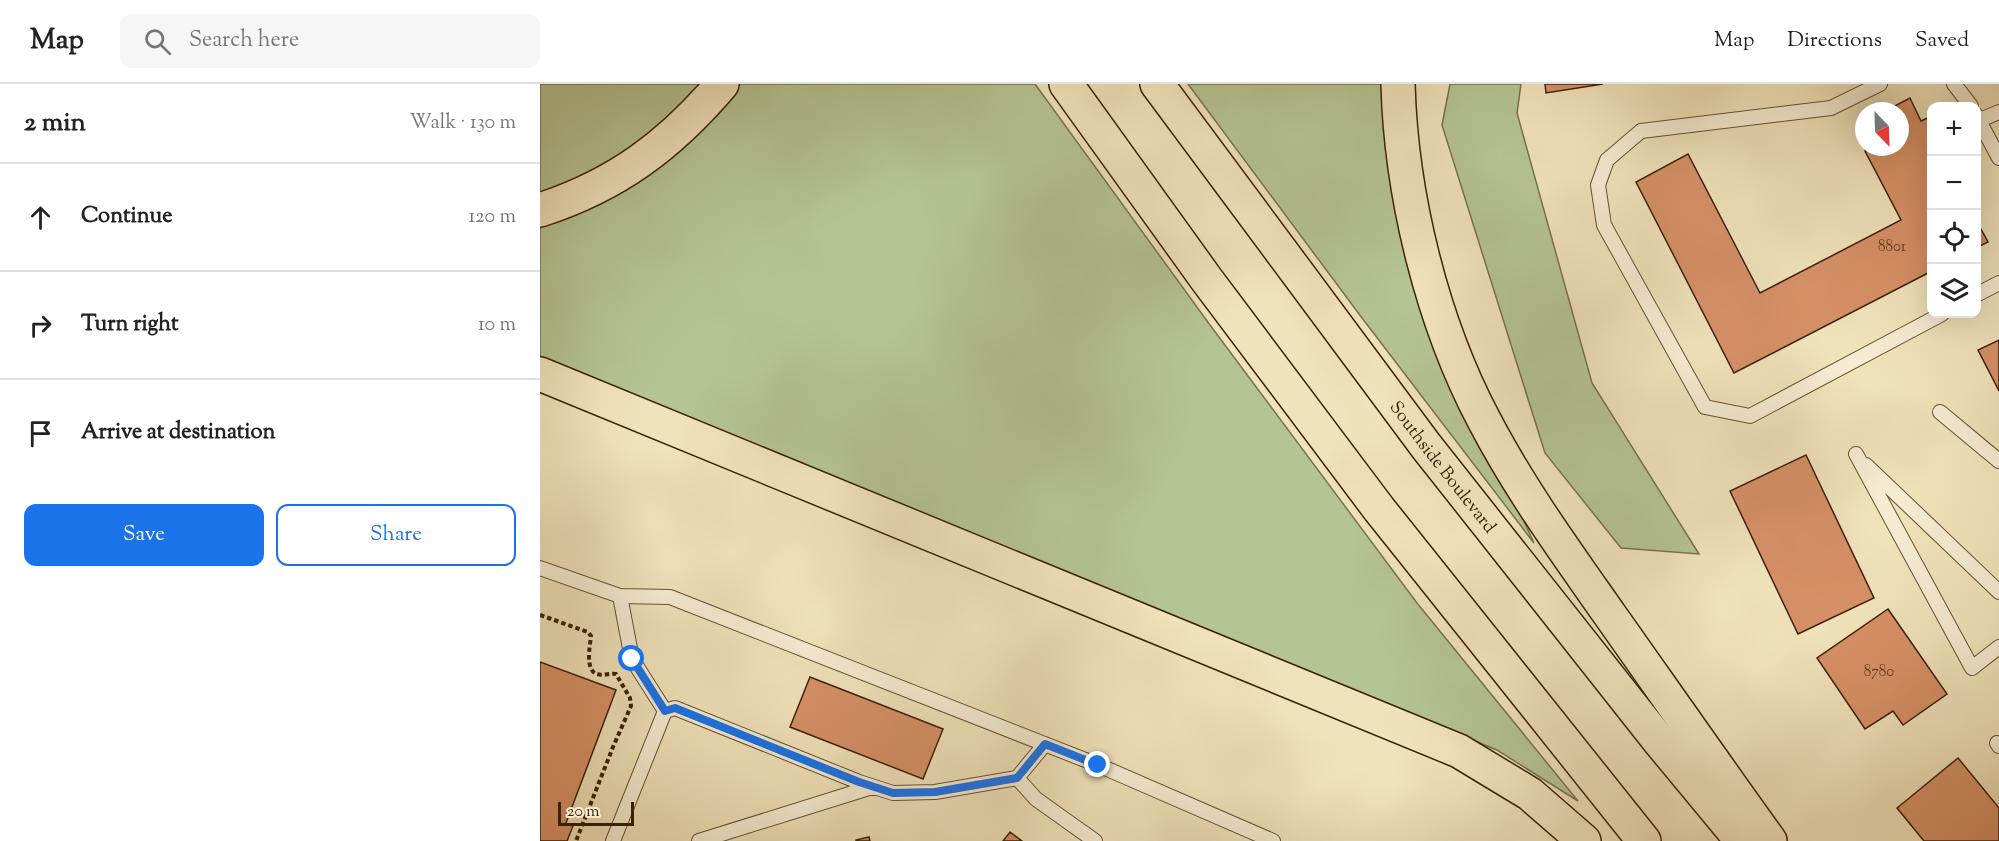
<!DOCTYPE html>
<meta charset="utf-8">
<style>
body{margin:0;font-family:"Sorts Mill Goudy",serif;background:#f6f6f6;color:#222}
.controls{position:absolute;right:18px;top:18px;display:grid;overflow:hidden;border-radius:12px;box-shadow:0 6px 24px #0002}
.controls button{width:54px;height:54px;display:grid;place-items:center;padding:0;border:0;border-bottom:2px solid #e0e0e0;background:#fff;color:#222;font:30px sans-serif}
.compass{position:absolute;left:1315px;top:18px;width:54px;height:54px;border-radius:50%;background:#fff;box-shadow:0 6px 24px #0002;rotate:157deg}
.scale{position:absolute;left:18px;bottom:15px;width:76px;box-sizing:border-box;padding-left:6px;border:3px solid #3a2106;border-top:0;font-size:16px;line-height:21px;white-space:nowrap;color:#3a2106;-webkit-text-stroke:4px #f5ecd2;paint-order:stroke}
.stop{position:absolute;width:18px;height:18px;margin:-14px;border:4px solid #1a73e8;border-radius:50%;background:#fff}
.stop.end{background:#1a73e8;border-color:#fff;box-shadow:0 2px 6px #0008}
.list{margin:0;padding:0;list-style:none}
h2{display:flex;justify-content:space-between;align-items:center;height:78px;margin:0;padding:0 24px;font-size:26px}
h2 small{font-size:20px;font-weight:400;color:#767676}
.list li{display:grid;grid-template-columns:39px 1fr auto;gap:18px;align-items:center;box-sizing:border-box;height:108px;padding:0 24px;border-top:2px solid #e0e0e0}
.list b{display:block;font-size:22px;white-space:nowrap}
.list em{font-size:20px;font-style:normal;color:#767676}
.actions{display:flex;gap:12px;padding:18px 24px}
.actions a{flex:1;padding:14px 0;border:2px solid #1a73e8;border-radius:12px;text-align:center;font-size:21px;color:#1a73e8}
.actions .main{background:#1a73e8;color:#fff}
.icon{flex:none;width:33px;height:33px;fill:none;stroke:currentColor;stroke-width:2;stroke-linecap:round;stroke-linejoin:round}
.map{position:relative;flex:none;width:1459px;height:757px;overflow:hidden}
header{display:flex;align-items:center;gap:36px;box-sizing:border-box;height:84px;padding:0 30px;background:#fff;border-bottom:2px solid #e0e0e0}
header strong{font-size:28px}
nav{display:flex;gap:33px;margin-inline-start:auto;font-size:21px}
.search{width:420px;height:54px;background:#f6f6f6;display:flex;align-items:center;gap:15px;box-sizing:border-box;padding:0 21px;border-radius:12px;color:#767676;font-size:22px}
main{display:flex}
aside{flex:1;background:#fff}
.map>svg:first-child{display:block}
.green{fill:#b5c493;stroke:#78724c;stroke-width:1.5}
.building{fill:#d69067;stroke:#3a2106;stroke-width:1.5}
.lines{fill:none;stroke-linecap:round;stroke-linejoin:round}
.lane-casing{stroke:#685133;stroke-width:16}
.highway-casing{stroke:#3a2106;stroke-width:36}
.path{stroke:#3a2106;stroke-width:4;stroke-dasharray:4.5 3;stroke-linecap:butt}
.lane{stroke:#f5ecd2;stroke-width:14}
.highway{stroke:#f0e2ba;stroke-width:33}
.route{stroke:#1a73e8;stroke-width:8}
.labels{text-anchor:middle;stroke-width:4.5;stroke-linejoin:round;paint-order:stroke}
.number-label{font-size:15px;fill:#613d1e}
.street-label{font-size:18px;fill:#3a2106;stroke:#f5ecd2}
</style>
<header>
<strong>Map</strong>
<div class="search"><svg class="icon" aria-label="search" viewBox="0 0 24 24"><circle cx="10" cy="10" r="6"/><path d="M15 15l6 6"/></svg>Search here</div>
<nav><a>Map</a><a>Directions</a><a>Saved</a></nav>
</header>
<main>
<aside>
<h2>2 min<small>Walk · 130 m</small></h2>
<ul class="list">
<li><svg class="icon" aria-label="ahead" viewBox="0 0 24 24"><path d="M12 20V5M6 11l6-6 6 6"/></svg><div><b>Continue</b></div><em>120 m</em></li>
<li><svg class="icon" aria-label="right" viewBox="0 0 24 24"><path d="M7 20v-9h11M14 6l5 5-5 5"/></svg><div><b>Turn right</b></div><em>10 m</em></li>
<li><svg class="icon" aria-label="arrive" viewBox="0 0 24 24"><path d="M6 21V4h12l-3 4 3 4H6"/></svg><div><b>Arrive at destination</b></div></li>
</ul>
<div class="actions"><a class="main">Save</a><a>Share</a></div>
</aside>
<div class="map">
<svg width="1459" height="757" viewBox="0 0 1459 757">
<rect width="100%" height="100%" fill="#f0e2ba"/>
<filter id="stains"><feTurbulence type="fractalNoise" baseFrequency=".00333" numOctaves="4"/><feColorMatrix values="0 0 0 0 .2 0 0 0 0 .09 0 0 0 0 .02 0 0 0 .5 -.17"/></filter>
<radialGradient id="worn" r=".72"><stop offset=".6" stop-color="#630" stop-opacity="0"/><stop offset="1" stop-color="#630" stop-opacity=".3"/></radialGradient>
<path class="green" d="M 0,0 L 168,0 L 90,70 L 0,113 Z
M 198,0 L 495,0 L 670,241 L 877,519 L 1038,717 L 957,666 L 0,275 L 0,136 Z
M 648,0 L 848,0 L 950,363 L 994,459 L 822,234 Z
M 910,0 L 981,0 L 977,29 L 1052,299 L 1159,470 L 1081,464 L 1005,369 L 902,41 Z"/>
<path class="building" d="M 1005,0 L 1063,0 L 1006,9 Z
M 1370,14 L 1381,37 L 1392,32 L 1392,187 L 1194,289 L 1096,98 L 1148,70 L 1220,209 L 1361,136 L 1325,67 L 1333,63 L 1360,63 L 1360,27 L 1345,27 Z
M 1436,136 L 1448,158 L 1436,164 Z
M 1459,256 L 1459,307 L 1438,266 Z
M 1266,371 L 1334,514 L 1258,550 L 1190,407 Z
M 1348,525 L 1407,610 L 1363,641 L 1353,627 L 1325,645 L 1277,574 Z
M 0,578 L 76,606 L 26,739 L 33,742 L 27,757 L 0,757 Z
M 270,593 L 403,645 L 383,695 L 250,643 Z
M 1418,674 L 1459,724 L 1459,757 L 1384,757 L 1357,724 Z
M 470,748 L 482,757 L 463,757 Z
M 329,753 L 330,757 L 316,757 L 316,756 Z"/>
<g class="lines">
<defs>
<path id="lane" d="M 1340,0 L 1291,24 L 1101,47 L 1067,76 L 1058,101 L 1064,141 L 1165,323 L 1210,332 L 1402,230
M 1414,0 L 1431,22
M 1436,31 L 1459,74
M 1440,36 L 1459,28
M 1436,211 L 1459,199
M 1400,328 L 1459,377
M 1316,370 L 1432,584 L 1459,563
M 1326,381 L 1459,508
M 0,484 L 80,512 L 130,513 L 558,681 L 733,757
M 80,512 L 92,575 L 125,627
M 1457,659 L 1459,662
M 477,694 L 505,660
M 73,757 L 125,627 L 135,624 L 319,698 L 353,709 L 395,708 L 477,694 L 496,715 L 555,757
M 159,757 L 332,703"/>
<g id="highway">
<path d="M 526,0 L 667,196 L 839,425 L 1104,757"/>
<path id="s1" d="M 617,0 L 886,362 L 1120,658 L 1202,757"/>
<path d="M 858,0 C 861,111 892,238 944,336 C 980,405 1025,467 1070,531 C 1123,606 1176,682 1230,757"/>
<path d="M 0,126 C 77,101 130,61 182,0"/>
<path d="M 0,290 L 919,667 L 990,710 L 1044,757"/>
</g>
</defs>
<use href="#lane" class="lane-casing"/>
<use href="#highway" class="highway-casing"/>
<path class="path" d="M 0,531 L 48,548 L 51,552 C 50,562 45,584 56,590 C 63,592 70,589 76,590 L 90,614 L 91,622 L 73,663 L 36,757"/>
<use href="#lane" class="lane"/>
<use href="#highway" class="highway"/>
</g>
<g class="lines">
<path class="route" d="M 92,575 L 125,627 L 135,624 L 319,698 L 353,709 L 395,708 L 477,694 L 505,660 L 558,681"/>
</g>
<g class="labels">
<g class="number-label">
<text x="1352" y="167">8801</text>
<text x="1339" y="592">8780</text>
</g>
<g class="street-label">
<text dy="6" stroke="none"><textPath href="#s1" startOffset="478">Southside Boulevard</textPath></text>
</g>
</g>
<rect width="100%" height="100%" filter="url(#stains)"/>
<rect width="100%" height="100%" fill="url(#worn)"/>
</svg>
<div class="controls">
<button>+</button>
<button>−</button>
<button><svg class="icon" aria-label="locate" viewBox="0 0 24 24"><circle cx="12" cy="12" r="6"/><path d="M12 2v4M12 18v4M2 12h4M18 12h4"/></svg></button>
<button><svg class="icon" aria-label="layers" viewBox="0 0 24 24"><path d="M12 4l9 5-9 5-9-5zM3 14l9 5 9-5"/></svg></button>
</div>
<svg class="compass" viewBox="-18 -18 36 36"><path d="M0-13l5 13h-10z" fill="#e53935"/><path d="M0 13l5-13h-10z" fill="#767676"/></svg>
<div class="scale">20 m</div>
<div class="stop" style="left:92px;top:575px"></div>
<div class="stop end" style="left:558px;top:681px"></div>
</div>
</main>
